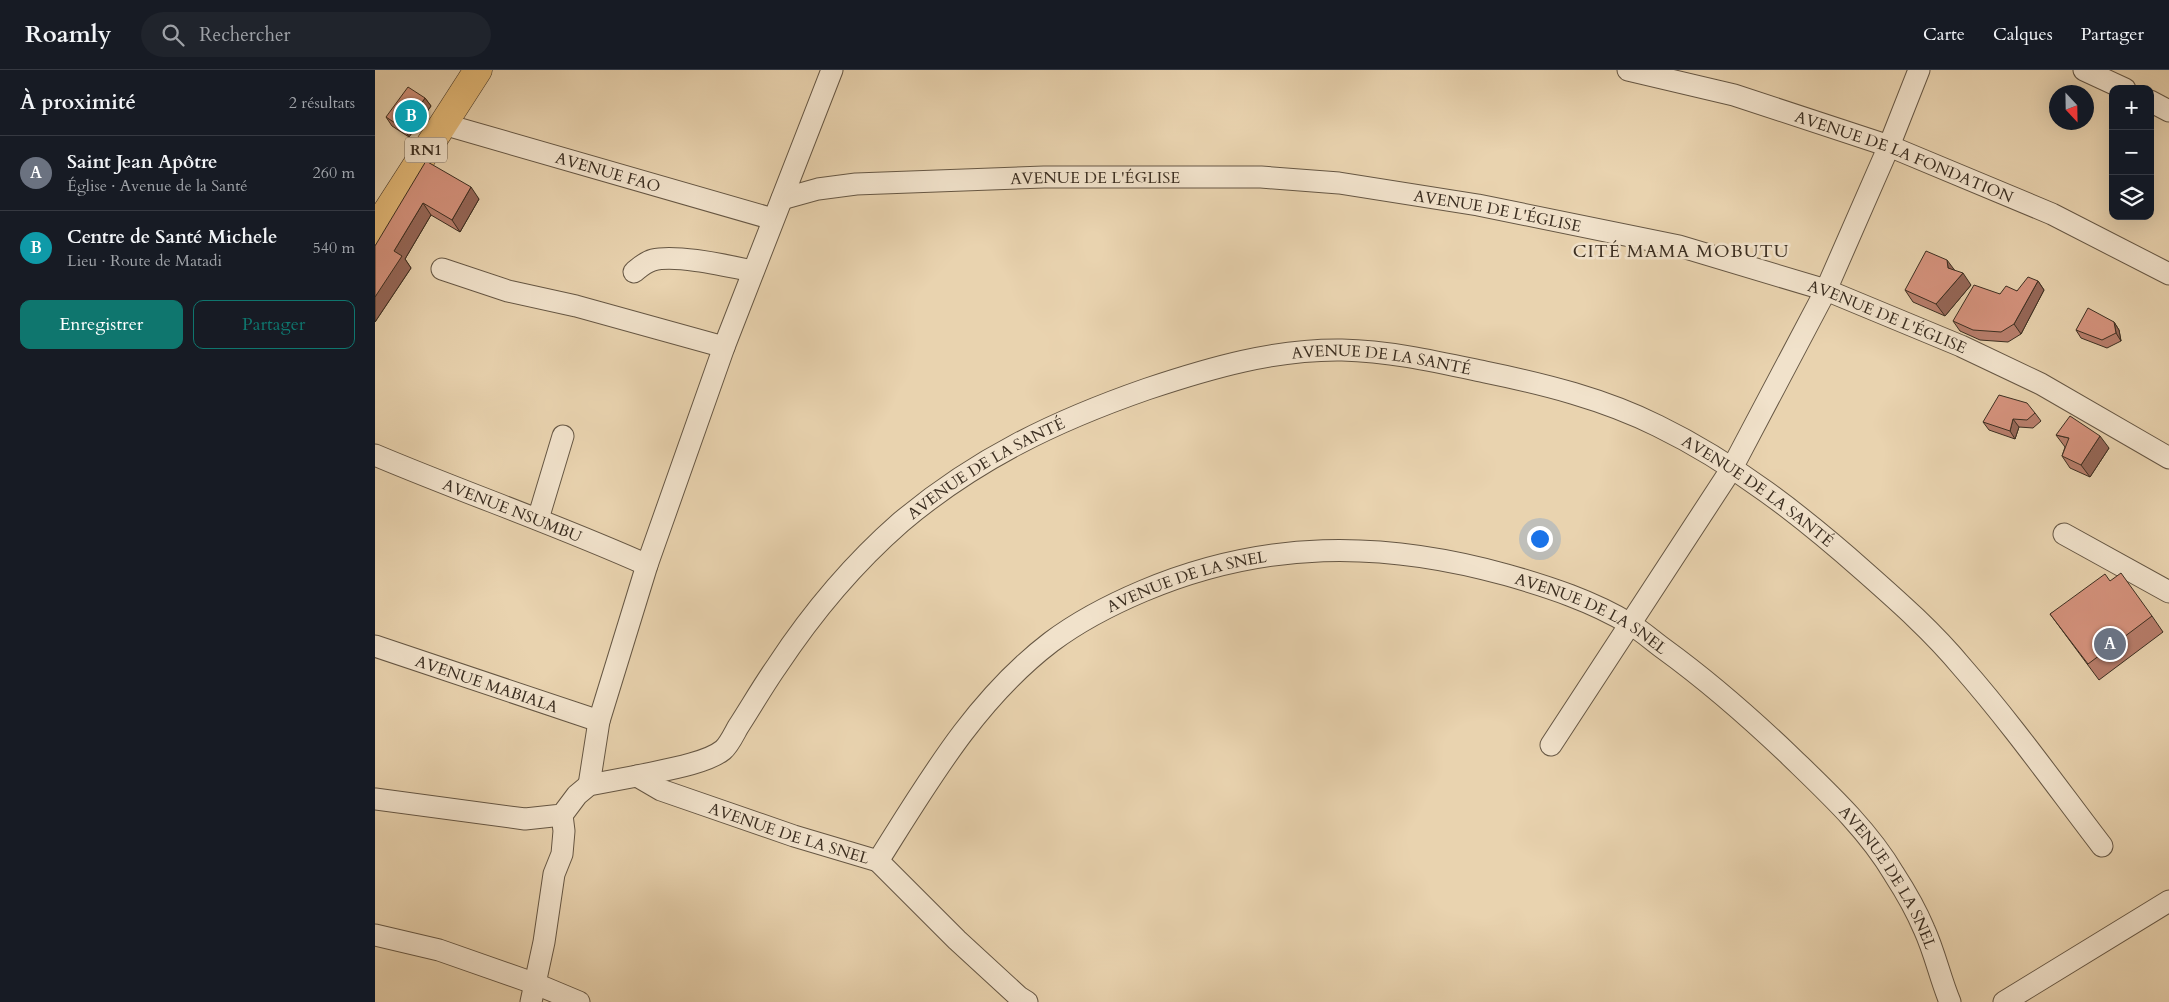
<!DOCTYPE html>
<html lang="fr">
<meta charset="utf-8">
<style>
body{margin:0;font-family:Cardo,serif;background:#20242c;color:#f1f3f6}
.controls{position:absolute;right:15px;top:15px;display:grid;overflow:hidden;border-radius:10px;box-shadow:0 5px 20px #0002}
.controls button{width:45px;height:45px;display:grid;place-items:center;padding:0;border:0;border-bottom:1px solid #363941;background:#171b24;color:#f1f3f6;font:25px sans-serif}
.compass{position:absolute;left:1674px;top:15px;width:45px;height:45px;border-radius:50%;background:#171b24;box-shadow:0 5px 20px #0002;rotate:158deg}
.you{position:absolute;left:1164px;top:468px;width:18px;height:18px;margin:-12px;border:4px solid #fff;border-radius:50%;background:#1a73e8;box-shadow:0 0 0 8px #1a73e833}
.badge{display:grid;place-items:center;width:32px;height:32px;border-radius:50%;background:#0f766e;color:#fff;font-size:16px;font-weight:700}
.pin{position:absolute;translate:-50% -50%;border:2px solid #fff;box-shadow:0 1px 5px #0006}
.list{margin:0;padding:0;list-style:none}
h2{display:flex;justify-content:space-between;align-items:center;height:65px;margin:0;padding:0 20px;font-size:21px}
h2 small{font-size:16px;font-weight:400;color:#9ea1a6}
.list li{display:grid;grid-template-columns:32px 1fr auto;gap:15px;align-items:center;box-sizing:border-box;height:75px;padding:0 20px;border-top:1px solid #363941}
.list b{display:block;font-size:19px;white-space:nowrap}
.list p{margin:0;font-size:16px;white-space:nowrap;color:#9ea1a6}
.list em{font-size:16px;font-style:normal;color:#9ea1a6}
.actions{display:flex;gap:10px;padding:15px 20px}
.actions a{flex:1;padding:11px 0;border:1px solid #0f766e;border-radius:10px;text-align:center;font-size:18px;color:#0f766e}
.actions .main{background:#0f766e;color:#fff}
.icon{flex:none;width:28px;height:28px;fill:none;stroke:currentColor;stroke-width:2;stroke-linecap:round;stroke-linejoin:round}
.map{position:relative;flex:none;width:1794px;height:932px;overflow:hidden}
header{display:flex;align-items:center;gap:30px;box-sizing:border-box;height:70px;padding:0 25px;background:#171b24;border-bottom:1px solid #363941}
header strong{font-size:24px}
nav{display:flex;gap:28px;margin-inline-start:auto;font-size:18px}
.search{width:350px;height:45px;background:#20242c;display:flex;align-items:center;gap:12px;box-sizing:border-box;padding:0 18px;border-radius:28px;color:#9ea1a6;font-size:19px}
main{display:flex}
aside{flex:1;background:#171b24}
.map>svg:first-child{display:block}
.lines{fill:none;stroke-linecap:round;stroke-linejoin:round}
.minor-casing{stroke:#665744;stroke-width:23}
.highway-casing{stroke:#3b2e21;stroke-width:29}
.minor{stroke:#f1e2cb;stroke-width:21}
.highway{stroke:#e4ba78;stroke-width:28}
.wall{fill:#b87e6c;stroke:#3b2e21}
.shaded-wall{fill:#966758;stroke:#3b2e21}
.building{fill:#d6937e;stroke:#3b2e21}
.labels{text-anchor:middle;stroke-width:5;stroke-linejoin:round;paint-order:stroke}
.shield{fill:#f1e2cb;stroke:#726454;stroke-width:1}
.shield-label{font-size:15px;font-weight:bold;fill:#3b2e21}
.street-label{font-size:16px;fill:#3b2e21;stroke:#f1e2cb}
.neighbourhood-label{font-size:18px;letter-spacing:1px;fill:#3b2e21;stroke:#f1e2cb}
</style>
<header>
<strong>Roamly</strong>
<div class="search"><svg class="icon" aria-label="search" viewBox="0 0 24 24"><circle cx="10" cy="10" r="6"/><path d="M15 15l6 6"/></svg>Rechercher</div>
<nav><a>Carte</a><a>Calques</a><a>Partager</a></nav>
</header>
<main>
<aside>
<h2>À proximité<small>2 résultats</small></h2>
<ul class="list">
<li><span class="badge" style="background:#6b7280">A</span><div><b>Saint Jean Apôtre</b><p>Église · Avenue de la Santé</p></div><em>260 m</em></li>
<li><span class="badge" style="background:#0f9aa8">B</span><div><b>Centre de Santé Michele</b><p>Lieu · Route de Matadi</p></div><em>540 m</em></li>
</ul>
<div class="actions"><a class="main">Enregistrer</a><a>Partager</a></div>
</aside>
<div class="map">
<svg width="1794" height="932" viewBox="0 0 1794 932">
<rect width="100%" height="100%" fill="#e9d3af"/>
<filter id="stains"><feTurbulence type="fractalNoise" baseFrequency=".004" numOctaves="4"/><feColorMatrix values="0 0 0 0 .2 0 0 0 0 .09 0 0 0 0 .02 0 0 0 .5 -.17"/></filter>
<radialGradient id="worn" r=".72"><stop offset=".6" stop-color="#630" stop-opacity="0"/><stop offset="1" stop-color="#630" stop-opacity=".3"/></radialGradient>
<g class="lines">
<defs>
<g id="minor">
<path id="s1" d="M 1253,0 L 1359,25 L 1514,76 L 1677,144 L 1794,204"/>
<path d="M 1709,0 L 1750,19"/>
<path d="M 1775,31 L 1794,41"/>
<path id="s2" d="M 68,54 L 398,149"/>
<path id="s3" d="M 407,129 L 443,119 L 481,114 L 669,107 L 886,107 L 964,113 L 1103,135 L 1304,176 L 1451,220 L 1586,276 L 1666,314 L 1794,388"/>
<path d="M 67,199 L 133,221 L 201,236 L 349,277"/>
<path d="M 259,202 C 265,197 270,192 278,190 C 301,184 353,196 378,201"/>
<path id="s4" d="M 0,385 C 90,423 183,455 272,495"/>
<path d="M 163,449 L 188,366"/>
<path d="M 1689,464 L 1794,522"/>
<path id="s5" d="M 0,576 L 224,651"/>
<path d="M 1176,675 L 1357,398 L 1451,220 L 1514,76 L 1544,0"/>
<path id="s6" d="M 262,706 C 284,701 331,694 348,680 C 354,675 359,664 363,657 C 376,637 388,616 402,596 C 437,543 478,494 526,452 C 601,389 680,351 772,319 C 835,298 900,279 967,280 C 1015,281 1063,292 1110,302 C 1169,314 1229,329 1283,356 C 1359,393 1427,446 1490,502 C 1524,532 1558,562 1587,597 C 1637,654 1681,716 1727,776"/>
<path d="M 214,715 L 224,651 L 272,495 L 349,277 L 457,0"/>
<path id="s7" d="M 0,729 L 150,749 L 187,745 L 202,725 L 214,715 L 262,706 L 286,720 L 419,766 L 503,791 C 553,712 600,630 676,572 C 704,551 735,535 768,521 C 889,470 1006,470 1132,505 C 1174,517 1217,531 1255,554 C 1267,561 1278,571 1289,579 C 1333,611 1373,646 1412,683 C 1450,720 1492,758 1519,804 C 1530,821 1541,840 1549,859 C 1560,883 1565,908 1575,932"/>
<path d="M 503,791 L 582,870 L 644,927 L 652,932"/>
<path d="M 0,865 L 64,880 L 161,914 L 204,932"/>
<path d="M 156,932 L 169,872 L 179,804 L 187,784 L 189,761 L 187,745"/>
<path d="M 1629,932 L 1794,831"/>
</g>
<path id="highway" d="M 0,160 L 103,0"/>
</defs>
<use href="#minor" class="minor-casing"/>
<use href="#highway" class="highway-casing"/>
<use href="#minor" class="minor"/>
<use href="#highway" class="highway"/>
</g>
<path class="wall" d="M 50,28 L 56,36 L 34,67 L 17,56 L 11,47 Z
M 51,91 L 104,129 L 85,162 L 56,145 L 30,189 L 36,198 L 0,252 Z
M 1579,200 L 1596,215 L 1570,246 L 1538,232 L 1530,220 Z
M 1663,211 L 1669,220 L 1646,264 L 1633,272 L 1605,270 L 1585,261 L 1578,251 L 1625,224 L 1642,221 Z
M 1739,252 L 1744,260 L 1746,271 L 1732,278 L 1706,268 L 1701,260 Z
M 1660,343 L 1666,351 L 1658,358 L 1644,357 L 1640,369 L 1614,360 L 1608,352 Z
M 1681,365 L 1734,378 L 1715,407 L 1695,398 L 1687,386 L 1690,377 Z
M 1735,511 L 1777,546 L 1788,562 L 1724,610 L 1675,544 Z"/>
<path class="shaded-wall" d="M 50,28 L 56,36 L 34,67 L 29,59 Z
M 96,117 L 104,129 L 85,162 L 77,150 Z
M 48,133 L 56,145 L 30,189 L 36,198 L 0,252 L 0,227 L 19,181 Z
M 1572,190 L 1581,202 L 1573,198 Z
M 1588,203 L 1596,215 L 1570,246 L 1561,234 Z
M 1663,211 L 1669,220 L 1646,264 L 1639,254 Z
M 1739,252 L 1744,260 L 1746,271 L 1741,263 Z
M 1638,349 L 1644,357 L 1640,369 L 1635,361 Z
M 1725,366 L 1734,378 L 1715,407 L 1706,395 Z"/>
<path class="building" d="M 33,17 L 50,28 L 29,59 L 11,47 Z
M 51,91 L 96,117 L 77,150 L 48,133 L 19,181 L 27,186 L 0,227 L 0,176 Z
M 1551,181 L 1572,190 L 1573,198 L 1588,203 L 1561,234 L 1530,220 Z
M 1653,207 L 1663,211 L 1639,254 L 1626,262 L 1598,260 L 1578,251 L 1599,215 L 1625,224 L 1631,216 L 1642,221 Z
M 1713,238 L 1739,252 L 1741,263 L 1727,270 L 1701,260 Z
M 1624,325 L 1652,333 L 1660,343 L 1652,350 L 1638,349 L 1635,361 L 1608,352 Z
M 1695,346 L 1725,366 L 1706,395 L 1687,386 L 1694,368 L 1681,365 Z
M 1746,503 L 1777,546 L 1713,594 L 1675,544 L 1730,504 L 1735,511 Z"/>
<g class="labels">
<rect class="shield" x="30" y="67.5" width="42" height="25" rx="4"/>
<g class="shield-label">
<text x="51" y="85">RN1</text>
</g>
<g class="street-label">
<text dy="6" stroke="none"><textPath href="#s1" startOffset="290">AVENUE DE LA FONDATION</textPath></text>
<text dy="6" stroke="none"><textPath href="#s2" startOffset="172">AVENUE FAO</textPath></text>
<text dy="6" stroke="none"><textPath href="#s3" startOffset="315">AVENUE DE L'ÉGLISE</textPath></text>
<text dy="6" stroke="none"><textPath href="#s3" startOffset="720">AVENUE DE L'ÉGLISE</textPath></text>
<text dy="6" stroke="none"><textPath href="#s3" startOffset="1125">AVENUE DE L'ÉGLISE</textPath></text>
<text dy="6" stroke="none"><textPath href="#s6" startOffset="902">AVENUE DE LA SANTÉ</textPath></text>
<text dy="6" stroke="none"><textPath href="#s6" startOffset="482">AVENUE DE LA SANTÉ</textPath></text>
<text dy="6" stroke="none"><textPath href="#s6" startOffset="1308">AVENUE DE LA SANTÉ</textPath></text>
<text dy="6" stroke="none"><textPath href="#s4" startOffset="148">AVENUE NSUMBU</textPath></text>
<text dy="6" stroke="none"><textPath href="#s7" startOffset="965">AVENUE DE LA SNEL</textPath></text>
<text dy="6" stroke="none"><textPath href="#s7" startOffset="1385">AVENUE DE LA SNEL</textPath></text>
<text dy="6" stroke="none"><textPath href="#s5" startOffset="118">AVENUE MABIALA</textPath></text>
<text dy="6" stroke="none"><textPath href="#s7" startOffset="441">AVENUE DE LA SNEL</textPath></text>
<text dy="6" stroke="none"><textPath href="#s7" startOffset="1790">AVENUE DE LA SNEL</textPath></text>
</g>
<g class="neighbourhood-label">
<text x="1306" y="187">CITÉ MAMA MOBUTU</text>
</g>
</g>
<rect width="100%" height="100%" filter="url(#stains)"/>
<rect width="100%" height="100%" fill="url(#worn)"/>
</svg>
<div class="controls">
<button>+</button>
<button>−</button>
<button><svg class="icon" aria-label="layers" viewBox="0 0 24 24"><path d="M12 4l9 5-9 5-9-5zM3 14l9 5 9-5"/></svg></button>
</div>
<svg class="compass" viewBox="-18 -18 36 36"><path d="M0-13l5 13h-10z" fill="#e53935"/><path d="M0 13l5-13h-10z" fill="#9ea1a6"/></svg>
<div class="you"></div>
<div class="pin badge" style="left:1735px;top:574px;background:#6b7280">A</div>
<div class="pin badge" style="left:36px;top:46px;background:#0f9aa8">B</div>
</div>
</main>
